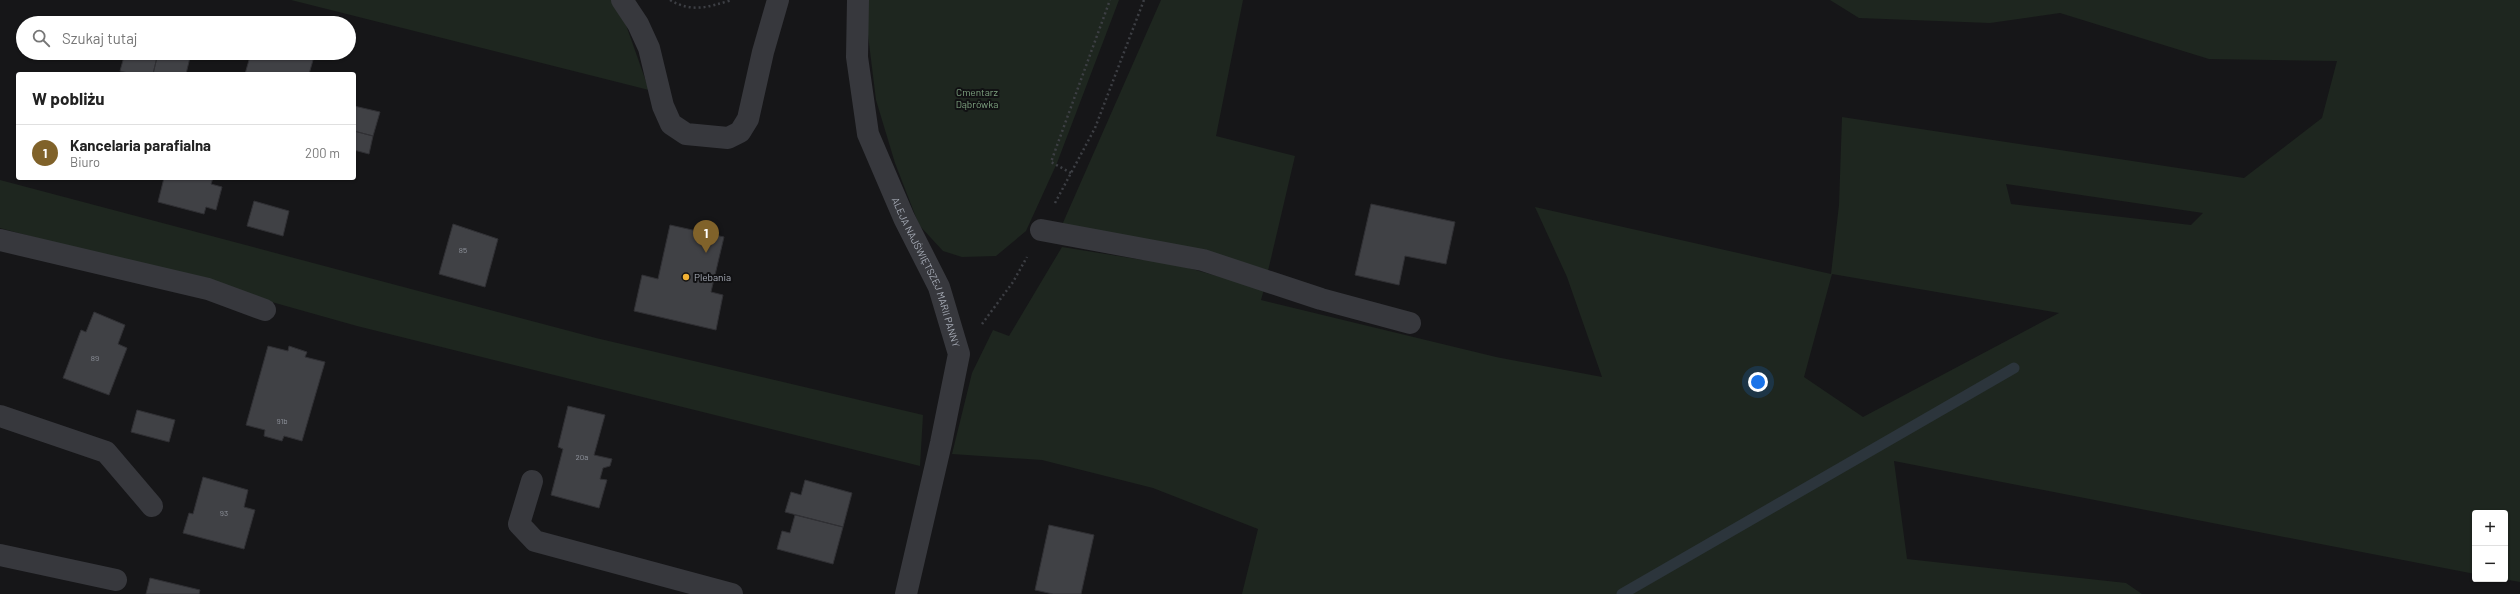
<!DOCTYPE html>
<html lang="pl">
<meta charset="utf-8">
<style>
body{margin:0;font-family:Barlow,sans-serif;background:#f6f6f6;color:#222}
.controls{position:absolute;right:12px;bottom:12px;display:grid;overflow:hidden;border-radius:4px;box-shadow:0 1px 3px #0004}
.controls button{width:36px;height:36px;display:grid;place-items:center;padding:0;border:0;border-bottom:1px solid #e0e0e0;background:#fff;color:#222;font:20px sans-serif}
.you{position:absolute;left:1758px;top:382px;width:14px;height:14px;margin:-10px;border:3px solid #fff;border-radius:50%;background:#1a73e8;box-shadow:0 0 0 6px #1a73e833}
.badge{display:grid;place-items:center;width:26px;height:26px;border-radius:50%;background:#80622a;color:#fff;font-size:13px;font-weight:700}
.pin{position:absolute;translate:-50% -33px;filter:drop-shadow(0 1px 2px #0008)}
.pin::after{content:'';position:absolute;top:21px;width:14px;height:12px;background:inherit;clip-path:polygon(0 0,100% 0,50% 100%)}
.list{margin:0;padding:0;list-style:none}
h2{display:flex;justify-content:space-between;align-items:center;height:52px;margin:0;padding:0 16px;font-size:17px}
h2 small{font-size:13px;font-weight:400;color:#767676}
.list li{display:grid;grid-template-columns:26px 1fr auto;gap:12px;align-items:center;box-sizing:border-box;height:56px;padding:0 16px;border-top:1px solid #e0e0e0}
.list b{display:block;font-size:15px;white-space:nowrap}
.list p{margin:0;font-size:13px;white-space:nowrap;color:#767676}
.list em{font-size:13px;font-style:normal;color:#767676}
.icon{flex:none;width:22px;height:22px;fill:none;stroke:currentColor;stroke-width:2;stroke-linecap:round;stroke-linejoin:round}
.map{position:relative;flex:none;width:2520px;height:594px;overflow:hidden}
.search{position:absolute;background:#fff;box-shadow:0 1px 3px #0004;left:16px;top:16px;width:340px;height:44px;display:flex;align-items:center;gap:10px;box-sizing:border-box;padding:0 14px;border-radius:22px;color:#767676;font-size:15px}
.panel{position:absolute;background:#fff;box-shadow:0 1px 3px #0004;left:16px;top:72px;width:340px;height:108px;border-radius:4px}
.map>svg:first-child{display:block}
.green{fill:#1e261f;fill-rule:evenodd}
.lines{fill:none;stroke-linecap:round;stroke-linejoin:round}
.stream{stroke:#2c353c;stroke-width:11}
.building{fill:#404145;stroke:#303034}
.path{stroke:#3d3f44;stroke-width:2.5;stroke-dasharray:2 3;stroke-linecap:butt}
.minor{stroke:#37383d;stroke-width:22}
.poi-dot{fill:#f2b134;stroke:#111113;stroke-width:1.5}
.labels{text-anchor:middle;stroke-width:4;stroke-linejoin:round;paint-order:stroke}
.number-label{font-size:8px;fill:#8e929b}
.park-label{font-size:10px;fill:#7fa381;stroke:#111113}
.street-label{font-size:10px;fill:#a8adb8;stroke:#111113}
.poi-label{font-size:10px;fill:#a8adb8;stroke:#111113;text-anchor:start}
</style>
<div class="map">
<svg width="2520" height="594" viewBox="0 0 2520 594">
<rect width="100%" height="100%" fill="#161618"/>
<path class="green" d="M 291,0 L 613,0 L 619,5 L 649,90 Z
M 868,0 L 1119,0 L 1057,163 L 1026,231 L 996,256 L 962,257 L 943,251 L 919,225 L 895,163 L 876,100 L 867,27 Z
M 1161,0 L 1243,0 L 1216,136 L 1295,156 L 1268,271 L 1062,225 Z
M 1830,0 L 2520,0 L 2520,582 L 2503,579 L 2505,579 L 2505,513 L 2475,513 L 2475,574 L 1894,461 L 1907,559 L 2126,583 L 2142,594 L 1242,594 L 1258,529 L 1153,488 L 1042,460 L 952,454 L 972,373 L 993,330 L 1009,336 L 1062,247 L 1143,260 L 1156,259 L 1264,289 L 1261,300 L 1496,357 L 1602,377 L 1567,277 L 1535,207 L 1831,274 L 1839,205 L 1842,117 L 2244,178 L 2322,118 L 2337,61 L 2209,59 L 2060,13 L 1990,23 L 1859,18 ZM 2006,184 L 2203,213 L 2191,225 L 2011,204 ZM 1832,274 L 2059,313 L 1863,417 L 1804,377 Z
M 0,180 L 596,338 L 923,415 L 920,466 L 357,326 L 226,289 L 0,228 Z"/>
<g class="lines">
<path class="stream" d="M 1622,594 L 2014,368"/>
</g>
<path class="building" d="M 125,53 L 158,53 L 153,74 L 132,74 L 120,71 Z
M 158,53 L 191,53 L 186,74 L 153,74 Z
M 251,53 L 315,53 L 309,74 L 245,74 Z
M 354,106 L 380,112 L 373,136 L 354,131 Z
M 354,131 L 373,136 L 369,154 L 354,150 Z
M 164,178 L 213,178 L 211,184 L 222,187 L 216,210 L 206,207 L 204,214 L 158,202 Z
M 254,201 L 289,211 L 283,236 L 247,226 Z
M 1371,204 L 1455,222 L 1446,264 L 1405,256 L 1399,285 L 1355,275 Z
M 453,224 L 498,239 L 485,287 L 439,274 Z
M 670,225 L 724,237 L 711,292 L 723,295 L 716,330 L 634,311 L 642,275 L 658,279 Z
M 94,312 L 125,325 L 118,344 L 127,348 L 109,395 L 63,378 L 81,330 L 86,332 Z
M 268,346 L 288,351 L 289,346 L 307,352 L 305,357 L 325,362 L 302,441 L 284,436 L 282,441 L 264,436 L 265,430 L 246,425 Z
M 568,406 L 605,415 L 594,455 L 612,459 L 610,466 L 603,468 L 600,479 L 607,480 L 599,508 L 551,495 L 563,449 L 558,447 Z
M 137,410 L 175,420 L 169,442 L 131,432 Z
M 203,477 L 248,490 L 244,507 L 255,510 L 244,549 L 183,533 L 189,513 L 193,514 Z
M 805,480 L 852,493 L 843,527 L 785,512 L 791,492 L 801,495 Z
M 795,515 L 843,527 L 833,564 L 777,549 L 782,531 L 790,533 Z
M 1049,525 L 1094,535 L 1081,594 L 1053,594 L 1035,590 Z
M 150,578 L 200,590 L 199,594 L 146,594 Z"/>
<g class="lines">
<path class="path" d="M 670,0 C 692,13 708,7 732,0
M 1071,173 L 1051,162 L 1110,0
M 1055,203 L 1095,128 L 1144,0
M 982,324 L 1013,282 L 1027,257"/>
<g class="minor">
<path d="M 622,0 L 638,24 L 649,48 L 663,106 L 671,124 L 686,134 L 728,138 L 740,132 L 748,119 L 763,52 L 778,0"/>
<path id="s1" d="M 858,0 L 857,57 L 868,134 L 904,218 L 939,287 L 959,354 L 941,443 L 906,594"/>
<path d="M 1041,230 L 1203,260 L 1321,299 L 1410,323"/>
<path d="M 0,240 L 208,289 L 265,310"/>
<path d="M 0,416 L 106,452 L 152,506"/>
<path d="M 532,481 L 519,524 L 535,541 L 732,594"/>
<path d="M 0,555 L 116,580"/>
</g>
</g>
<circle class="poi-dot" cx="686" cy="277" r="4"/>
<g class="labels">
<g class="number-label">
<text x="463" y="253">85</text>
<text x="95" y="361">89</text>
<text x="282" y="424">91b</text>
<text x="582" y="460">20a</text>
<text x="224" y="516">93</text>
</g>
<g class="park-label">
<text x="977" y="96">Cmentarz<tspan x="977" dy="12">Dąbrówka</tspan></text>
</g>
<g class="street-label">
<text dy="4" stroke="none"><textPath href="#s1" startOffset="285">ALEJA NAJŚWIĘTSZEJ MARII PANNY</textPath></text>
</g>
<g class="poi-label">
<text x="694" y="281">Plebania</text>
</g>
</g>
</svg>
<div class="controls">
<button>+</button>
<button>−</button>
</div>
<div class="you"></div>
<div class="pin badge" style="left:706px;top:253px">1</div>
<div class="search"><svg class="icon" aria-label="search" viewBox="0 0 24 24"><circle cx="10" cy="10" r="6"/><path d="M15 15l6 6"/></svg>Szukaj tutaj</div>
<section class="panel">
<h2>W pobliżu<small></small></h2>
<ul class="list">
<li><span class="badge">1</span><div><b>Kancelaria parafialna</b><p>Biuro</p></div><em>200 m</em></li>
</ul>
</section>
</div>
